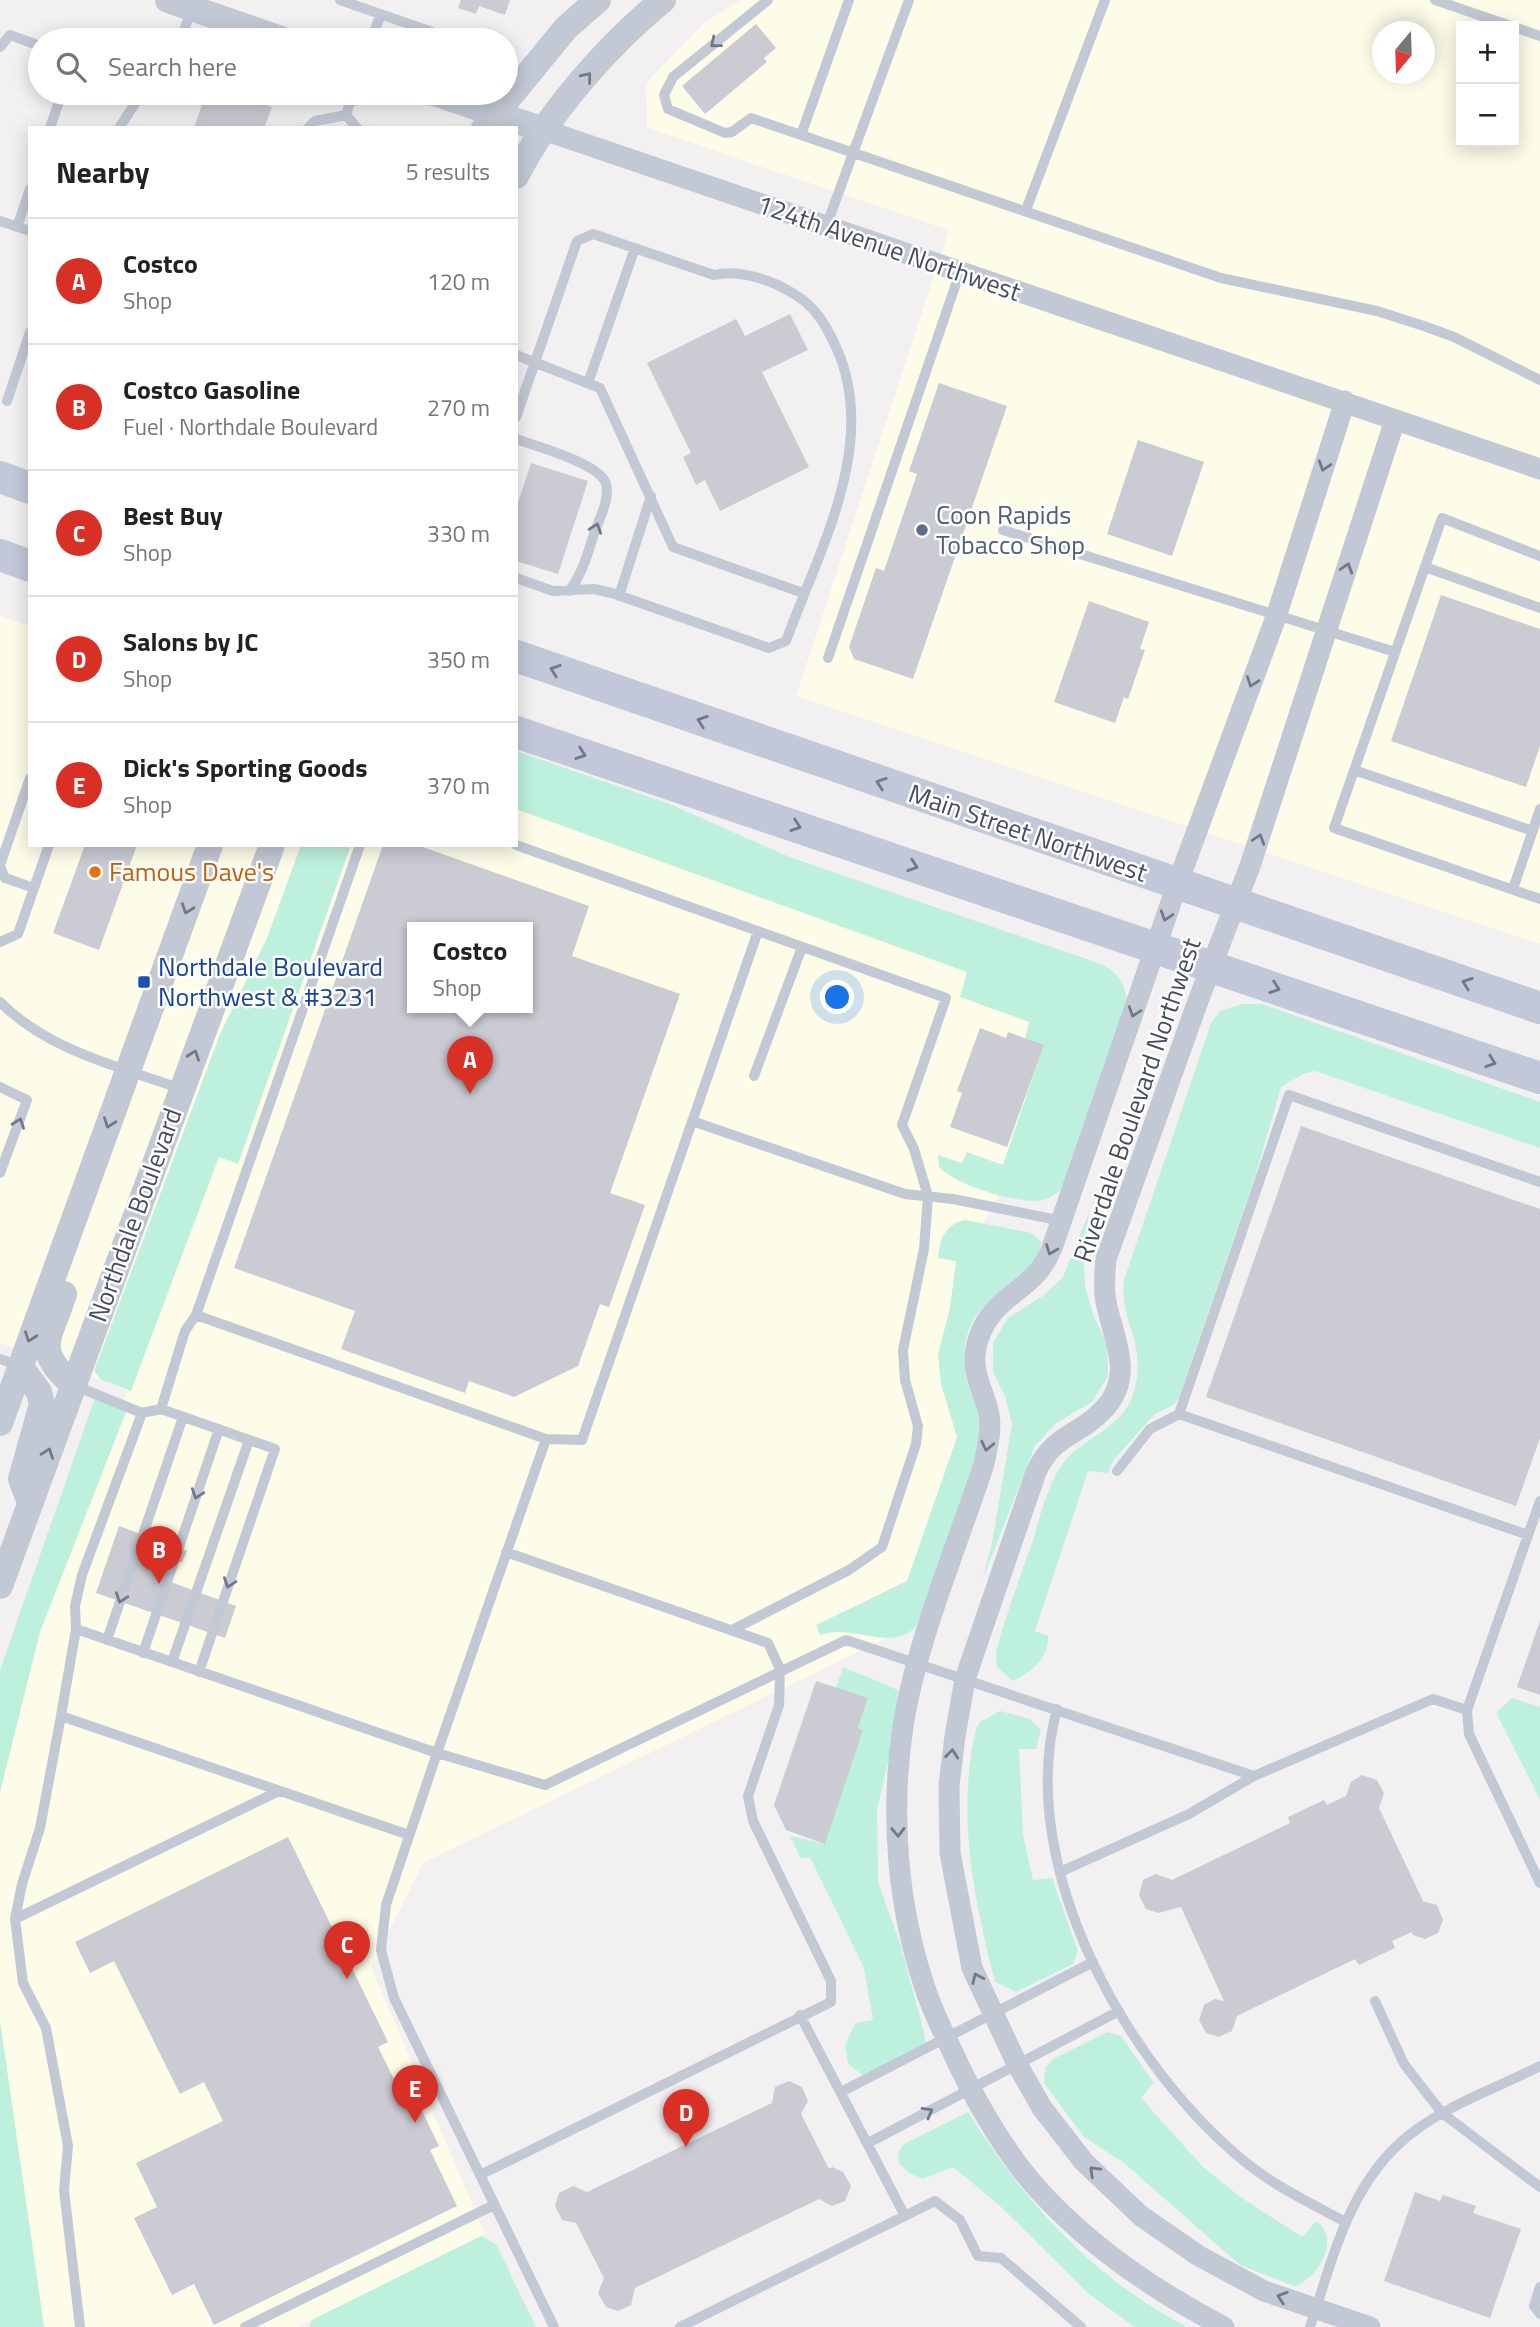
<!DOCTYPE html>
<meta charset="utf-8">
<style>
body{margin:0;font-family:"Titillium Web",sans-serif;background:#f6f6f6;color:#222}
.controls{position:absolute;right:21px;top:21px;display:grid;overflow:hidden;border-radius:0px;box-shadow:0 4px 18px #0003}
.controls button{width:63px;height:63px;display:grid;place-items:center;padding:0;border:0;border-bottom:2px solid #e0e0e0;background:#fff;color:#222;font:35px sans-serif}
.compass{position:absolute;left:1372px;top:21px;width:63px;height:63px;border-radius:50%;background:#fff;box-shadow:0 4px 18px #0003;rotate:199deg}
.you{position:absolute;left:838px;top:998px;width:24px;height:24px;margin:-18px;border:5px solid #fff;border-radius:50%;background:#1a73e8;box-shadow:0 0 0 10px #1a73e833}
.badge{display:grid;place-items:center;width:46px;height:46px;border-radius:50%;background:#d93025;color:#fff;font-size:23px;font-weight:700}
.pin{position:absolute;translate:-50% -58px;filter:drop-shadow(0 2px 4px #0008)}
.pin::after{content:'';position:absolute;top:37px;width:24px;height:21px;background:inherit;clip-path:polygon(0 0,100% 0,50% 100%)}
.popup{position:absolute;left:407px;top:922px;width:126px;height:91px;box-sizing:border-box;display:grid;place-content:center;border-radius:0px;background:#fff;filter:drop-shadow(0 2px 5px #0005);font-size:23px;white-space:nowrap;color:#767676}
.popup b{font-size:26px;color:#222}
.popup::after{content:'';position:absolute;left:50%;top:100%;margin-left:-14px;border:14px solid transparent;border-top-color:#fff}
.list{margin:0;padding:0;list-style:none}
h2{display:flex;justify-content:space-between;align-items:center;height:91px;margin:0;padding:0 28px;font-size:30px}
h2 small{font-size:23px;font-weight:400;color:#767676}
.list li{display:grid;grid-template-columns:46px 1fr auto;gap:21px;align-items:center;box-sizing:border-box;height:126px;padding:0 28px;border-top:2px solid #e0e0e0}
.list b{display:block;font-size:26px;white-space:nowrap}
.list p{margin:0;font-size:23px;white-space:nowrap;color:#767676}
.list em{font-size:23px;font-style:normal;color:#767676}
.icon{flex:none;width:38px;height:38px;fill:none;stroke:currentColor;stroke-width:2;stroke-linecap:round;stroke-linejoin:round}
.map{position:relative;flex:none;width:1540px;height:2327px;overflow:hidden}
.search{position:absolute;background:#fff;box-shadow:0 4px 18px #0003;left:28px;top:28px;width:490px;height:77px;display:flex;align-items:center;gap:18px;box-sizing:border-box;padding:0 24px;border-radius:38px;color:#767676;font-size:26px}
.panel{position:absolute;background:#fff;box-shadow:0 4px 18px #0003;left:28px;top:126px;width:490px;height:721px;border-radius:0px}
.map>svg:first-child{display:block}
.commercial{fill:#fdfce9;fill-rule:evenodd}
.green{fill:#bdf1de}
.building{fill:#cacbd3;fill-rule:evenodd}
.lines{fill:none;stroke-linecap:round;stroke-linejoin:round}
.service{stroke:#c3c8d5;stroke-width:10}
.minor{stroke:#c3c8d5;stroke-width:21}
.tertiary{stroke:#c3c8d5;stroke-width:26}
.secondary{stroke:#c2c7d9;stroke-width:32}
.oneway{stroke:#727888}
.oneway2{stroke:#727889}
.service-dot{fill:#5c6f8a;stroke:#fff;stroke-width:2.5}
.food-dot{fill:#e8710a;stroke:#fff;stroke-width:2.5}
.transit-dot{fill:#1a4fb4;stroke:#fff;stroke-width:2.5}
.labels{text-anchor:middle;stroke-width:5;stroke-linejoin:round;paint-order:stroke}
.street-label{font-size:26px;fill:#474d5e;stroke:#fff}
.service-label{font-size:26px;fill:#4e5e75;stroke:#fff;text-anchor:start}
.food-label{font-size:26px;fill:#c56008;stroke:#fff;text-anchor:start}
.transit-label{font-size:26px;fill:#164399;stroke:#fff;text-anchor:start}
</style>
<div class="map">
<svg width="1540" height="2327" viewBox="0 0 1540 2327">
<rect width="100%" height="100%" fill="#f2f0f0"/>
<path class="commercial" d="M 741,0 L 1540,0 L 1540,944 L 796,696 L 949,230 L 647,128 L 646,83 L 705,22 ZM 1461,26 L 1514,26 L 1514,142 L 1461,142 ZM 1382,32 L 1424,32 L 1424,74 L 1382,74 Z
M 0,616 L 30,626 L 30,845 L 516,845 L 516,801 L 1071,1001 L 1005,1184 L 968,1250 L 941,1368 L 965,1439 L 901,1631 L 423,1863 L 371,1967 L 485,2234 L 297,2327 L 44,2327 L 0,2021 L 0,1786 L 40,1632 L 127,1390 L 0,1343 ZM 412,928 L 528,928 L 528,1008 L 412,1008 Z"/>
<path class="green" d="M 516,751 L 667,803 L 792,858 L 1104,965 C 1118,974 1125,984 1127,1001 L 1062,1188 C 1055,1195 1047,1200 1037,1201 C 1012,1202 956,1185 939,1167 L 938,1155 L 962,1163 L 967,1152 L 1003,1165 L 1043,1047 L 1025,1039 L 1029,1022 L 960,997 L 967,972 L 516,809 Z
M 301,845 L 351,845 L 238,1164 L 219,1157 L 131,1391 L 101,1380 L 94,1371 L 220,1034 L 267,938 Z
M 1242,1004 L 1262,1004 L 1540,1102 L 1540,1148 L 1315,1071 L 1303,1074 L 1281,1087 L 1257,1170 L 1179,1398 L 1173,1405 L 1155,1414 L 1114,1459 L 1108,1473 L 1088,1471 L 1035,1631 L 1048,1636 C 1049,1658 1031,1672 1013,1681 L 997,1667 L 996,1652 C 1006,1614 1020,1577 1033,1540 C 1040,1516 1046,1491 1059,1469 C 1077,1439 1121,1431 1133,1395 C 1149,1344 1119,1324 1124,1280 L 1211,1023 L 1220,1011 Z
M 1090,1210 L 1083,1245 L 1085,1286 L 1093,1314 L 1107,1344 L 1108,1376 L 1092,1402 L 1056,1423 L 1035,1446 L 982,1581 L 992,1543 L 1012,1424 L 1005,1396 L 993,1372 L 993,1343 L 1008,1318 L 1043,1296 L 1063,1277 Z
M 965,1220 L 1032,1233 L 1041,1242 C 1041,1273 978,1292 967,1336 C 957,1378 978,1393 980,1430 C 982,1454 929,1603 915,1628 C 888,1652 853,1623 820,1635 L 816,1625 L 907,1581 L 957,1437 L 941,1384 L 938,1354 L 950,1308 L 956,1261 L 938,1258 C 940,1239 945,1224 965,1220 Z
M 96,1395 L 128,1407 L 40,1632 L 0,1792 L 0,1670 Z
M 843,1667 L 898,1690 L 892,1746 L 877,1810 L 878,1882 L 900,1943 L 925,2036 L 925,2048 L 865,2077 L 848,2064 L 845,2046 L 855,2023 L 873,2020 L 864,1968 L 810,1857 L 801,1859 L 790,1836 L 825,1844 L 863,1730 L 858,1728 L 868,1698 L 836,1688 Z
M 1512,1698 L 1540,1707 L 1540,1799 L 1496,1713 Z
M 1000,1711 L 1030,1719 L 1041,1730 L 1036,1749 L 1019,1749 L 1023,1835 L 1033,1880 L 1052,1878 L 1078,1951 L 1073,1964 L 1016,1992 L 995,1982 C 974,1899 956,1814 976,1729 L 980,1722 Z
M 0,2021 L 44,2327 L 0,2327 Z
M 1107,2032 L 1121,2036 L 1154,2083 L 1141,2098 L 1202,2166 L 1239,2196 L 1302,2237 L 1316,2221 C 1342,2237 1318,2280 1294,2286 L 1240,2265 L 1124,2163 L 1084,2137 L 1044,2083 L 1045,2068 L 1053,2059 Z
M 968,2112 C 1024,2201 1092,2278 1187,2327 L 1135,2327 L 1089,2294 L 998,2204 L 953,2167 L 923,2179 L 909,2173 L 899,2163 L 898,2152 L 904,2144 Z
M 481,2236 L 496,2244 L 536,2327 L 309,2327 L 312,2320 Z"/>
<path class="building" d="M 461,0 L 510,0 L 505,15 L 479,6 L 476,14 L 458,8 Z
M 756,24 L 776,48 L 764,58 L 767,62 L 705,114 L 682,86 Z
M 206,93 L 231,93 L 272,107 L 264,128 L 194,128 Z
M 790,314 L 808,350 L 762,372 L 809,467 L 720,511 L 705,480 L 696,485 L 683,457 L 691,453 L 647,363 L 736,319 L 745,336 Z
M 939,383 L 1007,406 L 913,679 L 854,659 L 849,647 L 876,568 L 884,571 L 917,474 L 909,471 Z
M 1138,440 L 1204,462 L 1172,556 L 1107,534 Z
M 531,463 L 588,481 L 558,574 L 516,561 L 516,509 Z
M 1441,595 L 1540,629 L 1540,746 L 1526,787 L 1391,741 Z
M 1089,601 L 1149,622 L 1140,649 L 1145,650 L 1128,699 L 1124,697 L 1115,723 L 1054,702 Z
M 85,845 L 137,845 L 99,950 L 53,933 Z
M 383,845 L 417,845 L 589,906 L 572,956 L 680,994 L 610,1193 L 645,1205 L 609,1307 L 600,1304 L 578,1366 L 514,1397 L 469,1381 L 465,1393 L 341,1349 L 355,1311 L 234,1268 ZM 412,928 L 528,928 L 528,1008 L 412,1008 Z
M 980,1028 L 1006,1038 L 1008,1032 L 1044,1045 L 1007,1147 L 950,1127 L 962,1093 L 957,1091 Z
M 1301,1126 L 1540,1209 L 1540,1438 L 1516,1506 L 1206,1397 Z
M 119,1526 L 187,1551 L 182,1562 L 174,1563 L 168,1581 L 236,1606 L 225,1638 L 96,1593 Z
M 1540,1621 L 1540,1695 L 1517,1687 Z
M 816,1681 L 868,1698 L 858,1728 L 863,1730 L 825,1844 L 786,1830 L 774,1805 Z
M 1362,1775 L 1377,1780 L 1384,1793 L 1379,1808 L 1423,1901 L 1437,1905 L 1443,1920 L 1438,1933 L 1425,1939 L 1413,1935 L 1412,1932 L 1392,1941 L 1395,1948 L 1359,1965 L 1355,1959 L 1237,2016 L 1232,2031 L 1219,2037 L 1206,2033 L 1199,2020 L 1204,2005 L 1215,1999 L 1224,2001 L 1181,1907 L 1158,1913 L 1146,1909 L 1139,1895 L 1143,1880 L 1156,1874 L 1172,1880 L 1290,1823 L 1288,1817 L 1324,1800 L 1327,1805 L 1346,1796 L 1351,1782 Z
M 288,1837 L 388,2042 L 378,2047 L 404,2099 L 414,2094 L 439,2146 L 430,2150 L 457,2206 L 214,2325 L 194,2284 L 172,2295 L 134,2218 L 157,2207 L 136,2163 L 223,2121 L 204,2082 L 180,2094 L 114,1961 L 90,1973 L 75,1942 Z
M 789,2081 L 802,2087 L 808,2101 L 801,2114 L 829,2169 L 832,2167 L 843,2172 L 851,2186 L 845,2201 L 832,2206 L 819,2199 L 635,2288 L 631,2305 L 618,2311 L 606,2307 L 598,2293 L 604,2278 L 576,2223 L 562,2220 L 555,2206 L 559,2193 L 573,2186 L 587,2192 L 772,2103 L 775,2087 Z
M 1415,2192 L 1440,2201 L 1443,2195 L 1476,2206 L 1473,2213 L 1521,2229 L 1490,2318 L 1384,2281 Z"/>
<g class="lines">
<path class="service" d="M 340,0 L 432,32
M 768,0 L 673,77 L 664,95 L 668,109 L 725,133 L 732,132 L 751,118 L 1221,278 L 1377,311 L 1424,326 L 1454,337 L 1540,380
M 1435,0 L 1511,26
M 1514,27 L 1540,36
M 181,40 L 191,10
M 371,40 L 381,14
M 0,47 L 10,35 L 40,46
M 353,93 L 346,115 L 357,128
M 50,128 L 62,93
M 119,128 L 142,93
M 308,128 L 315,121 L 346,115
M 801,135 L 849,0
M 1026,210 L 1105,0
M 0,221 L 30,231
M 17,227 L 30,189
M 826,227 L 909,0
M 516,355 L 600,388 L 673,547 L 803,593
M 588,383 L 635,248
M 7,401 L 30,332
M 516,417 L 577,241 L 593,234 L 714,275 C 739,269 772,280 794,294 C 815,306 826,325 836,347 C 880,443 819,550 786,641 L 769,648 L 612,593 L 594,589 L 553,591 L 516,578
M 516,439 C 536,446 601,464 606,484 C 610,498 600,518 595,531 C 588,551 583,574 569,591
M 1003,530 L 1395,652
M 1540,556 L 1442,518 L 1334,828 L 1540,899
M 1425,567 L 1540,608
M 619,596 L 651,496
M 828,658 L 960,272
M 1354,770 L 1533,831
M 516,845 L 946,998 L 902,1125 L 914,1149 L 928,1196 L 924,1249 L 903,1350 L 905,1380 L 918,1426 L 916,1444 L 882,1547 L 849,1570 L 732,1630
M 0,865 L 30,778
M 0,866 L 5,878 L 34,888
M 1513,889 L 1540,809
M 0,942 L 18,934 L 49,845
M 0,1002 C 49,1051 118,1066 181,1089
M 754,1076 L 802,947
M 0,1087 L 27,1100 L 0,1173
M 692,1121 L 905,1194 L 953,1199 L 1062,1221
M 196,1315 L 546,1439
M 0,1359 L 20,1366
M 73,1385 L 142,1413
M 161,1409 L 275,1449 L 199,1672
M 1179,1414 L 1289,1095 L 1540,1182
M 1117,1471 L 1150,1429 L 1179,1414 L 1528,1535
M 1540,1501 L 1467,1710 L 1469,1734 L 1540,1883
M 76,1629 L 437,1753 L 546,1439 L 582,1440 L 758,931
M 107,1640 L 183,1417
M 143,1653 L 219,1429
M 172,1662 L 249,1440
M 1057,1709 C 1014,1866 1128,2069 1249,2165 C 1278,2188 1313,2204 1345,2222
M 61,1716 L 409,1835
M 1060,1872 L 1189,1814 L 1254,1776
M 15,1919 L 279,1791
M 1375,2001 L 1404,2064 L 1442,2113 L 1540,2187
M 800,2015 L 905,2216
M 841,2092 L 1093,1962
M 868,2143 L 1119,2011
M 480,2175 L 831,2002 L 831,1981 L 753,1821 L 748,1796 L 779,1705 L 780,1669 L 768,1643 L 506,1552
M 1540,2287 L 1534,2306 L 1540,2314
M 80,2327 L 64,2190 L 68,2146 L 46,2028 L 23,1983 L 15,1919 L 22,1884 L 40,1828 L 61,1716 L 76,1629 L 75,1606 L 82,1575 L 142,1413 L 161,1409 L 185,1331 L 196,1315 L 360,845
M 245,2327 L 494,2205
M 554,2327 L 394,1998 L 381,1950 L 386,1905 L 437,1753 L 545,1785 L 846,1640 L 1254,1776 L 1433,1699 L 1467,1710
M 680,2327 L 935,2201 L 960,2220 L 978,2256 L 1001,2258 L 1081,2327
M 1310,2327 C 1333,2258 1349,2184 1408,2136 C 1446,2105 1497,2088 1540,2066"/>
<path class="minor" d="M 544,130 L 1540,469
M 1224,2327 C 1159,2293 1100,2254 1049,2201 C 1012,2164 984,2116 961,2070 C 949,2043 934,2016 925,1988 C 897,1905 890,1812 903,1726 C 916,1643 957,1546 984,1464 C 987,1447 993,1428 988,1410 C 980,1381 967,1365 981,1332 C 998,1292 1035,1291 1052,1248 L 1177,885 L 1276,617 L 1345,401
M 1370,2327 L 1264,2291 L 1199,2256 L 1141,2216 L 1084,2162 L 1042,2108 L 1017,2064 L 972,1968 L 950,1853 L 949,1786 L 955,1736 L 965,1679 L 1036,1472 C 1055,1432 1079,1437 1105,1408 C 1135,1375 1113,1338 1106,1302 C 1103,1288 1105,1273 1106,1259 L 1198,1001 L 1250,866 L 1395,420"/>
<path class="tertiary" d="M 168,0 L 284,40
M 434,93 L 544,130
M 484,128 L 566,28 L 598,0
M 516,176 C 548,113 608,45 663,0
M 64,1294 C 49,1341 33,1348 73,1385
M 20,1366 L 39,1392 L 42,1404 L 21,1479 L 30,1503
M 0,1423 L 210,845
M 0,1586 L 272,845"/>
<path class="secondary" d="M 0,477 L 30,488
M 0,555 L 30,566
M 516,656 L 1540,1008
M 516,732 L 1540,1078"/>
</g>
<defs><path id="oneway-chevron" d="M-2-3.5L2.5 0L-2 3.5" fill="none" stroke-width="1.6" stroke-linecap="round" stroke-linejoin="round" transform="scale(1.75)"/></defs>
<g class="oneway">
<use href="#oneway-chevron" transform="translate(715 43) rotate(141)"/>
<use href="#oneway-chevron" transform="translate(587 77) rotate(-51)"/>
<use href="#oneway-chevron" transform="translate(1324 466) rotate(108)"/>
<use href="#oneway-chevron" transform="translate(596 528) rotate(-71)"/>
<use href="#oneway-chevron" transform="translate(1347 568) rotate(-72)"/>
<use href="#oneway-chevron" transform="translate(1252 682) rotate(110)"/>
<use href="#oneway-chevron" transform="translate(1259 839) rotate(-72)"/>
<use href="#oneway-chevron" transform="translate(187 909) rotate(110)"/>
<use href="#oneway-chevron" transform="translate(1166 916) rotate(108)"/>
<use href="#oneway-chevron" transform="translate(1134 1012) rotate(109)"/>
<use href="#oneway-chevron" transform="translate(194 1055) rotate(-70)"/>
<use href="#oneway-chevron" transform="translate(19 1123) rotate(-70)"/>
<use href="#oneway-chevron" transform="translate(109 1123) rotate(110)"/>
<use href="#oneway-chevron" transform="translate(1051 1250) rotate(111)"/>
<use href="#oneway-chevron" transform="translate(30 1337) rotate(110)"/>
<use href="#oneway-chevron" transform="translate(987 1446) rotate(102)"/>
<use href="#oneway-chevron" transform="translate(48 1453) rotate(-70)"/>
<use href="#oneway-chevron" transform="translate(197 1494) rotate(109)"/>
<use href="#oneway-chevron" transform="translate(229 1583) rotate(109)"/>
<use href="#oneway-chevron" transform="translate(121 1598) rotate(109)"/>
<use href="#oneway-chevron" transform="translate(952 1754) rotate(-84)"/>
<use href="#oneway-chevron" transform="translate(898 1832) rotate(89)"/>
<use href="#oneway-chevron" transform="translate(977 1978) rotate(-114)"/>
<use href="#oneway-chevron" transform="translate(928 2112) rotate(-29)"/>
<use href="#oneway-chevron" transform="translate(1094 2171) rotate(-136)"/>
<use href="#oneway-chevron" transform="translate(1282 2297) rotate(-161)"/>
</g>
<g class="oneway2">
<use href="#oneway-chevron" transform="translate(555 670) rotate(-161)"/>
<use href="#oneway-chevron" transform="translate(702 721) rotate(-161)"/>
<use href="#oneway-chevron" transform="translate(581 754) rotate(19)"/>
<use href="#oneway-chevron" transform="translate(881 783) rotate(-161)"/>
<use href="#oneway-chevron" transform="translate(796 826) rotate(19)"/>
<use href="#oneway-chevron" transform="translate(913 866) rotate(19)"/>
<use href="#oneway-chevron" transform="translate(1467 983) rotate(-161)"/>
<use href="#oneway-chevron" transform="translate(1275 988) rotate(19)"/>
<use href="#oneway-chevron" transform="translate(1491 1062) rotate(19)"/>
</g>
<circle class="service-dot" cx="922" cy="530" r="7"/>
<circle class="food-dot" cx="95" cy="872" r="7"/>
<rect class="transit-dot" x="137" y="975" width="14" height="14" rx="3.5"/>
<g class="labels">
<g class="street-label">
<text transform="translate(889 248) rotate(19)" y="9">124th Avenue Northwest</text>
<text transform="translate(1028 833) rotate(19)" y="9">Main Street Northwest</text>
<text transform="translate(1137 1100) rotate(-71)" y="9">Riverdale Boulevard Northwest</text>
<text transform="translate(135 1215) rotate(-70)" y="9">Northdale Boulevard</text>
</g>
<g class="service-label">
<text x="936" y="524">Coon Rapids<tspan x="936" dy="30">Tobacco Shop</tspan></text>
</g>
<g class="food-label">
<text x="109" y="881">Famous Dave's</text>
</g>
<g class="transit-label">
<text x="158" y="976">Northdale Boulevard<tspan x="158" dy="30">Northwest &amp; #3231</tspan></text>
</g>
</g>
</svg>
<div class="controls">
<button>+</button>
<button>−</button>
</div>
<svg class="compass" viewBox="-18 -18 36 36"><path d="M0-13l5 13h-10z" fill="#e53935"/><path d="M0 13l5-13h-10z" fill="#767676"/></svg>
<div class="you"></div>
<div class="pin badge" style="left:470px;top:1094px">A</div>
<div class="popup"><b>Costco</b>Shop</div>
<div class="pin badge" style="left:159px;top:1584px">B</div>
<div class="pin badge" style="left:347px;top:1979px">C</div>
<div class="pin badge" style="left:686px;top:2147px">D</div>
<div class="pin badge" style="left:415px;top:2123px">E</div>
<div class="search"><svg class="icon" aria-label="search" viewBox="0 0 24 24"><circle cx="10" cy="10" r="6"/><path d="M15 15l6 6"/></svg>Search here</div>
<section class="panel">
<h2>Nearby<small>5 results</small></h2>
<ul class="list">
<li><span class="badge">A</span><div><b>Costco</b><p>Shop</p></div><em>120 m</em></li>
<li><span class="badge">B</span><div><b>Costco Gasoline</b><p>Fuel · Northdale Boulevard</p></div><em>270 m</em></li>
<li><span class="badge">C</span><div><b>Best Buy</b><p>Shop</p></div><em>330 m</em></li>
<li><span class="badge">D</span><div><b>Salons by JC</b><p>Shop</p></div><em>350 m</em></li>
<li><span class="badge">E</span><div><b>Dick's Sporting Goods</b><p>Shop</p></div><em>370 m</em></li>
</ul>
</section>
</div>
